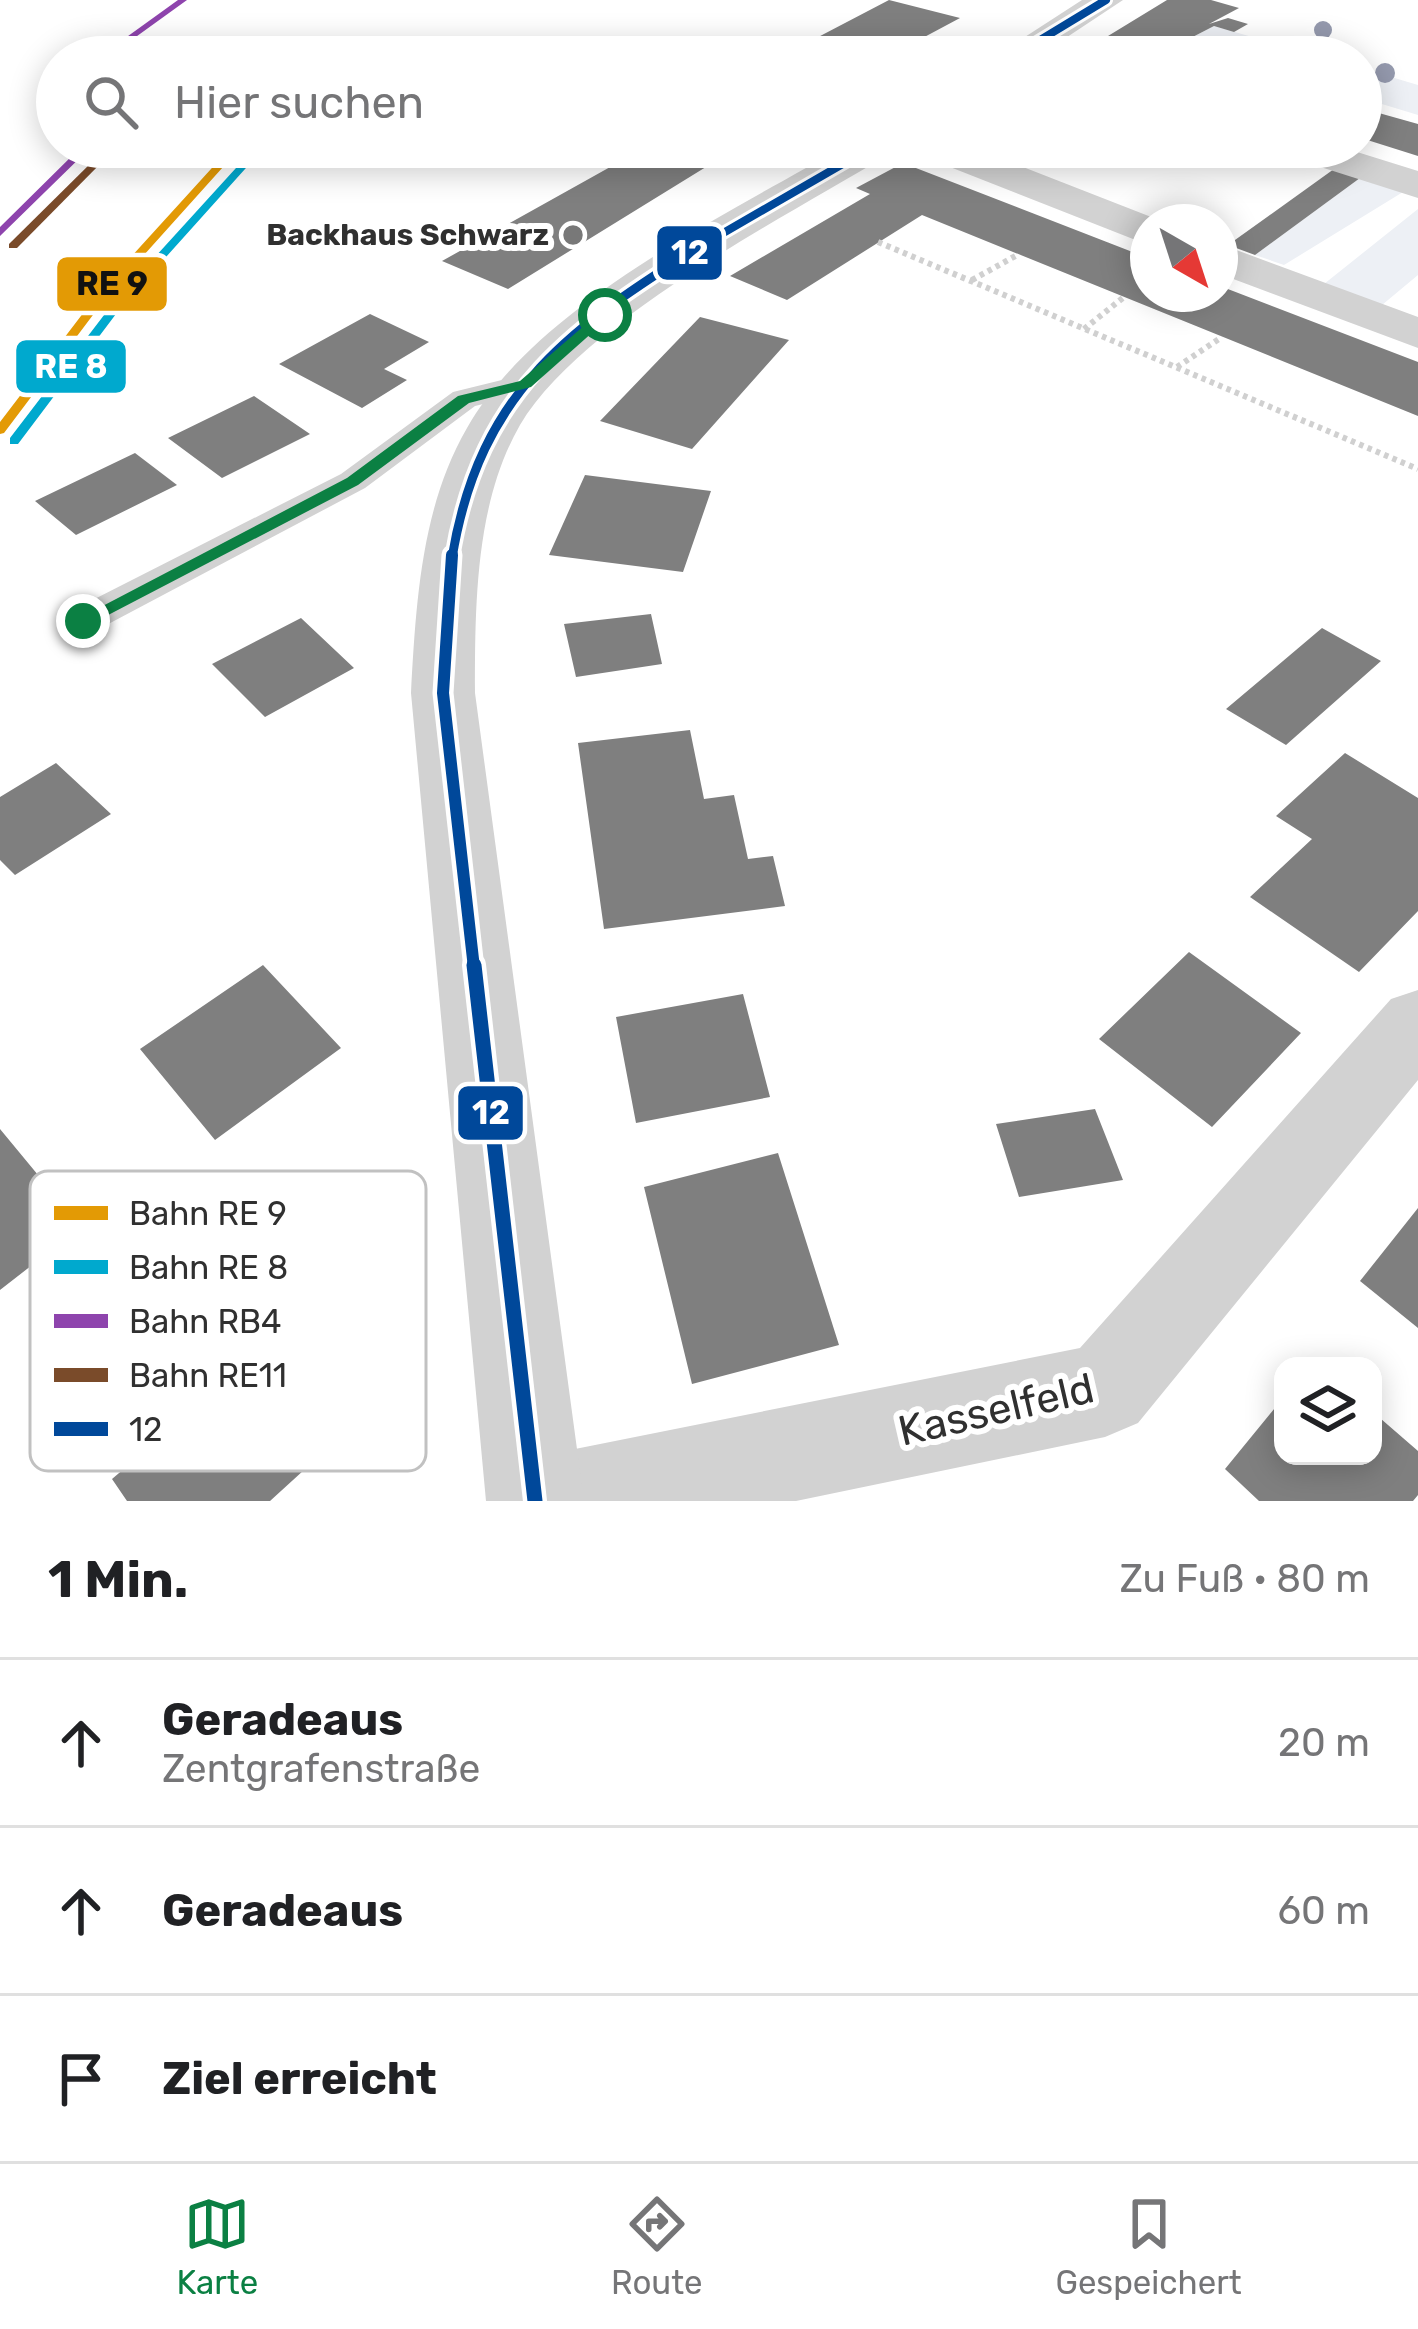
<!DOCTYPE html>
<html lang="de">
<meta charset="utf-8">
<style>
body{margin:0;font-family:Rubik,sans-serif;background:#f6f6f6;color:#202124}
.controls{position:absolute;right:36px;bottom:36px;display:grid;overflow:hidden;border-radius:24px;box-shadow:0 6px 30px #0003}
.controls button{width:108px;height:108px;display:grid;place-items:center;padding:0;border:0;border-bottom:3px solid #e0e0e0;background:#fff;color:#202124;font:60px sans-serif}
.compass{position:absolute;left:1130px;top:204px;width:108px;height:108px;border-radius:50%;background:#fff;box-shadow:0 6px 30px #0003;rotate:141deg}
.stop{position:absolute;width:36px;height:36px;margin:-27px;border:9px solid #0b8043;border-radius:50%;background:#fff}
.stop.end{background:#0b8043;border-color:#fff;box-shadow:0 3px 12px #0008}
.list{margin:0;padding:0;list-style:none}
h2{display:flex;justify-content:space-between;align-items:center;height:156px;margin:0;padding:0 48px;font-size:51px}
h2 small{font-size:39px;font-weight:400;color:#757577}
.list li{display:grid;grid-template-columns:78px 1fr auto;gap:36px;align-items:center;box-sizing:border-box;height:168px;padding:0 48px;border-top:3px solid #e0e0e0}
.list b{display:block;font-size:45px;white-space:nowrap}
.list p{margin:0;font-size:39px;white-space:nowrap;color:#757577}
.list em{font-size:39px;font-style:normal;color:#757577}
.icon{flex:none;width:66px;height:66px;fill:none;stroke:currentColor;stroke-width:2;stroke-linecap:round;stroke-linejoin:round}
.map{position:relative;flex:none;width:1418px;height:1501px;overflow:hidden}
.search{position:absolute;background:#fff;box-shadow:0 6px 30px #0003;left:36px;right:36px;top:36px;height:132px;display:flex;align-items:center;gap:30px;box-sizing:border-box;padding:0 42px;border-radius:66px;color:#757577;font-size:45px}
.sheet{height:660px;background:#fff}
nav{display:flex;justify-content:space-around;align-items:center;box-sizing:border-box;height:168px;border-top:3px solid #e0e0e0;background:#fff;font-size:33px;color:#757577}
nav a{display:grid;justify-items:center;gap:6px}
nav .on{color:#0b8043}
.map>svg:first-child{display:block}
.green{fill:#edf0f5}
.building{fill:#7f7f7f}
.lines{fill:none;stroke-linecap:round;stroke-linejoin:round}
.path{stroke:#d0d0d0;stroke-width:6;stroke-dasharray:4.5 4.5;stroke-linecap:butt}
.service{fill:#d2d2d2;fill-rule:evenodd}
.minor{fill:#d2d2d2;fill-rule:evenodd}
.tertiary{fill:#d2d2d2;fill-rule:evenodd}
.bus-1-far3-casing{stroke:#fff;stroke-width:14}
.bus-1-far2-casing{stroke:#fff;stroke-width:16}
.bus-1-far1-casing{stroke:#fff;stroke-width:21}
.bus-1-casing{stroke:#fff;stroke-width:24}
.bus-1-far3{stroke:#00489a;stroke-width:8}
.bus-1-far2{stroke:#00489a;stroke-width:9}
.bus-1-far1{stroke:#00489a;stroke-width:12}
.bus-1{stroke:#00489a;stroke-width:15}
.rail-1-casing{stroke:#fff;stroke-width:9}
.rail-2-casing{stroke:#fff;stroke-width:9}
.rail-3-casing{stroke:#fff;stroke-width:9}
.rail-4-casing{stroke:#fff;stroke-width:9}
.rail-1{fill:#e39a05;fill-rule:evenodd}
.rail-2{fill:#00a9ce;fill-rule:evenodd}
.rail-3{fill:#8e44ad;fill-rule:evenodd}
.rail-4{fill:#7a4b2a;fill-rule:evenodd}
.tree{fill:#959aae}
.route{fill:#0b8043}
.poi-dot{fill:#787878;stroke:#fff;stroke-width:4.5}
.labels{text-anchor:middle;stroke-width:12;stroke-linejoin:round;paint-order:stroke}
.far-poi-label{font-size:30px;font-weight:bold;fill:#303030;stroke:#fff;text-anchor:end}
.near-street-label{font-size:42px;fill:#303030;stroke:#fff}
.key{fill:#fff;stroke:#c1c1c1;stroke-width:3}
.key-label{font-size:33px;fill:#303030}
.line-badge{stroke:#fff;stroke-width:4.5}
.badge-label{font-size:33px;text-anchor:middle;font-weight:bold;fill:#fff}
.pale-badge-label{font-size:33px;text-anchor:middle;font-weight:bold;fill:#111}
</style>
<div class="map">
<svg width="1418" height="1501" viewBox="0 0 1418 1501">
<rect width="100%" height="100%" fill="#fff"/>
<path class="green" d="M 1214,26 L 1322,57 L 1227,57 L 1181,43 Z
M 1361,68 L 1418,85 L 1418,115 L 1372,101 L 1377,96 L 1361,91 Z
M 1360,178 L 1403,192 L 1284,265 L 1255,255 Z
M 1418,209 L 1418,275 L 1382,305 L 1324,284 Z"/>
<path class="building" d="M 889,0 L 960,18 L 887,57 L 780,57 Z
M 1167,0 L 1211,0 L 1239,8 L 1209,24 L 1228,18 L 1248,24 L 1234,32 L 1214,26 L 1181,43 L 1161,37 L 1150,43 L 1191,57 L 1094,53 L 1090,47 Z
M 1361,108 L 1418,124 L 1418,156 L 1361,138 Z
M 646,147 L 707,147 L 727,154 L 508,289 L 442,261 Z
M 903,163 L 1148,258 L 1148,294 L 1220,294 L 1220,286 L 1418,362 L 1418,416 L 922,215 L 787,300 L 730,276 L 870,194 L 856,188 Z
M 1334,169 L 1360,178 L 1255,255 L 1228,245 Z
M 370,314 L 429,342 L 384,369 L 407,380 L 362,408 L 279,364 Z
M 700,317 L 789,340 L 692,449 L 600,421 Z
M 254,396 L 310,434 L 222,478 L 168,438 Z
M 135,453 L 177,485 L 76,535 L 35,501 Z
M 585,475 L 711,491 L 683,572 L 549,555 Z
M 651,614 L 662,664 L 576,677 L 564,624 Z
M 301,618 L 354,668 L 265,717 L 212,664 Z
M 1322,628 L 1381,661 L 1286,745 L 1226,709 Z
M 690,730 L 704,799 L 734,795 L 748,859 L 773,856 L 785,906 L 604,929 L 578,743 Z
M 1345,753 L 1418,798 L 1418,911 L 1359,972 L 1250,897 L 1312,839 L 1276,816 Z
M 56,763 L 111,814 L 15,875 L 0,860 L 0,797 Z
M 1189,952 L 1301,1033 L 1212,1127 L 1099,1039 Z
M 263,965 L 341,1048 L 215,1140 L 140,1049 Z
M 743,994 L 770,1097 L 636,1123 L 616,1017 Z
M 1095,1109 L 1123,1180 L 1019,1197 L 996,1124 Z
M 0,1129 L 81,1227 L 0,1290 Z
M 778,1153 L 839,1345 L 692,1384 L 644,1187 Z
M 1418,1208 L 1418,1328 L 1360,1281 Z
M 266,1348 L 338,1439 L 270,1501 L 127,1501 L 112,1479 Z
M 1283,1398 L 1283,1456 L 1373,1456 L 1373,1412 L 1418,1451 L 1418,1495 L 1413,1501 L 1259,1501 L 1225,1469 Z"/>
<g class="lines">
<path class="path" d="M 878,242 L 1418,469
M 972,280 L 1019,254
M 1084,329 L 1124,297
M 1177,367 L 1222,337"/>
<path class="service" d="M 526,374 L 542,384 L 537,391 L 475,406 L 365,488 L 97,630 L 83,634 L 69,630 L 64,621 L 69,612 L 341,474 L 453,392 Z"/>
<path class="minor" d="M 916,147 L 972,147 L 1164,222 L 1148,222 L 1148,243 L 1133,239 L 922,156 Z
M 1280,147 L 1341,147 L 1418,171 L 1418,198 L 1286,156 Z
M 1220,244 L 1418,317 L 1418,348 L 1220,274 Z
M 1418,990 L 1418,1080 L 1138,1423 L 1105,1437 L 796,1501 L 511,1501 L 525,1466 L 560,1452 L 1080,1348 L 1391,999 Z"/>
<path class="tertiary" d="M 1082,0 L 1123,0 L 1037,57 L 994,57 Z
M 843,147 L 892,147 L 886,156 C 783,218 581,322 520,425 C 475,503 475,605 475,693 L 584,1501 L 486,1501 L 411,693 C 416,604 421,507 467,428 C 536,306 724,216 843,147 Z"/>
<defs>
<path id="bus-1-far3" d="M 1012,57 L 1106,0
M 706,243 L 872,147"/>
<path id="bus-1-far2" d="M 452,558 C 480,388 573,326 710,240"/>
<path id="bus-1-far1" d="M 452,555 L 443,693 L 474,968"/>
<path id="bus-1" d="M 474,965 L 535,1501"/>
</defs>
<use href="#bus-1-far3" class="bus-1-far3-casing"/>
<use href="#bus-1-far2" class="bus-1-far2-casing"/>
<use href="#bus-1-far1" class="bus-1-far1-casing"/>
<use href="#bus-1" class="bus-1-casing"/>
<use href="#bus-1-far3" class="bus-1-far3"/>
<use href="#bus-1-far2" class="bus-1-far2"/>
<use href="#bus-1-far1" class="bus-1-far1"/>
<use href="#bus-1" class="bus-1"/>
<defs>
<path id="rail-1" d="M 231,147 L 241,147 L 108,295 L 4,433 L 0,434 L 0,422 L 100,291 Z"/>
<path id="rail-2" d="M 246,157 L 254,159 L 122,306 L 18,444 L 10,444 L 10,438 L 114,302 Z"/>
<path id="rail-3" d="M 178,0 L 187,0 L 108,57 L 99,57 Z
M 81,147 L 91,147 L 0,236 L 0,227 Z"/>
<path id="rail-4" d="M 96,158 L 104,160 L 17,248 L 9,248 L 9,244 Z"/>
</defs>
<use href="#rail-1" class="rail-1-casing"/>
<use href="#rail-2" class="rail-2-casing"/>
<use href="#rail-3" class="rail-3-casing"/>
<use href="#rail-4" class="rail-4-casing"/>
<use href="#rail-1" class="rail-1"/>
<use href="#rail-2" class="rail-2"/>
<use href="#rail-3" class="rail-3"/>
<use href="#rail-4" class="rail-4"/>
</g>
<g class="tree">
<circle cx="1323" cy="30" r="9"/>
<circle cx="1385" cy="73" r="10"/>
</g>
<path class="route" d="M 600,312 L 612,315 L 531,387 L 469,403 L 358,485 L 89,625 L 74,621 L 347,478 L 458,396 L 520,381 Z"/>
<circle class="poi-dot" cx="573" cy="235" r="12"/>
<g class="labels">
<g class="far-poi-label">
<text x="549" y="245">Backhaus Schwarz</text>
</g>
<g class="near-street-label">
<text transform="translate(996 1409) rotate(-13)" y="15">Kasselfeld</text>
</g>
</g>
<rect x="30" y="1171" width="396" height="300" rx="18" class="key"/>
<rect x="54" y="1206" width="54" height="14" fill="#e39a05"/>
<rect x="54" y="1260" width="54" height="14" fill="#00a9ce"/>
<rect x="54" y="1314" width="54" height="14" fill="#8e44ad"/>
<rect x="54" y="1368" width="54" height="14" fill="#7a4b2a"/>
<rect x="54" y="1422" width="54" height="14" fill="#00489a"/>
<g class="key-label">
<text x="129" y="1225">Bahn RE 9</text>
<text x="129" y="1279">Bahn RE 8</text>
<text x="129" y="1333">Bahn RB4</text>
<text x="129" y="1387">Bahn RE11</text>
<text x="129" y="1441">12</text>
</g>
<g class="line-badge">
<rect x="655" y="224" width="69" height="58" rx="12" fill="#00489a"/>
<rect x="55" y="255" width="114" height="58" rx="12" fill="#e39a05"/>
<rect x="14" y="338" width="114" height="57" rx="12" fill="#00a9ce"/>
<rect x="456" y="1084" width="69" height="58" rx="12" fill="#00489a"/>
</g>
<g class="badge-label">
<text x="690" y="264">12</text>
<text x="71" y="378">RE 8</text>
<text x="491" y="1124">12</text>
</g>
<g class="pale-badge-label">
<text x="112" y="295">RE 9</text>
</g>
</svg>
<div class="controls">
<button><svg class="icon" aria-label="layers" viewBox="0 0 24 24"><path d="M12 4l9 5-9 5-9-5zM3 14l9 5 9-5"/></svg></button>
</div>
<svg class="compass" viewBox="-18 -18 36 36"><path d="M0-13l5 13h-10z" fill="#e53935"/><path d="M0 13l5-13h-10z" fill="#757577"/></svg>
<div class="stop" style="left:605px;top:315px"></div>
<div class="stop end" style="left:83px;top:621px"></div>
<div class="search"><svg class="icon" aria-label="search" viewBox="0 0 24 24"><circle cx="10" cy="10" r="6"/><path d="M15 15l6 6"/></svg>Hier suchen</div>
</div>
<section class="sheet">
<h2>1 Min.<small>Zu Fuß · 80 m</small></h2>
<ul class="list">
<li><svg class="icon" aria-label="ahead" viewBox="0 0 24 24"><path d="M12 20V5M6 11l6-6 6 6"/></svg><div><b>Geradeaus</b><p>Zentgrafenstraße</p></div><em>20 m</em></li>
<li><svg class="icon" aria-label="ahead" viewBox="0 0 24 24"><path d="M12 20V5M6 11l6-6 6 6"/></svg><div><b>Geradeaus</b></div><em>60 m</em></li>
<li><svg class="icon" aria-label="arrive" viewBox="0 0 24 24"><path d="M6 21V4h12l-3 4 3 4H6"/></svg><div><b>Ziel erreicht</b></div></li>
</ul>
</section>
<nav>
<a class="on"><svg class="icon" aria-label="map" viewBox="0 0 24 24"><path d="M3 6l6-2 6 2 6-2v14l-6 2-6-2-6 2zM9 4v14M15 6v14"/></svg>Karte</a>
<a><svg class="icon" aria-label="directions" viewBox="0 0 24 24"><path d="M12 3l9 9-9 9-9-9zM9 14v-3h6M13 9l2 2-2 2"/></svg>Route</a>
<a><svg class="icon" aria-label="saved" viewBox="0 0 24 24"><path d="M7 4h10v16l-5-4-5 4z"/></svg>Gespeichert</a>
</nav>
